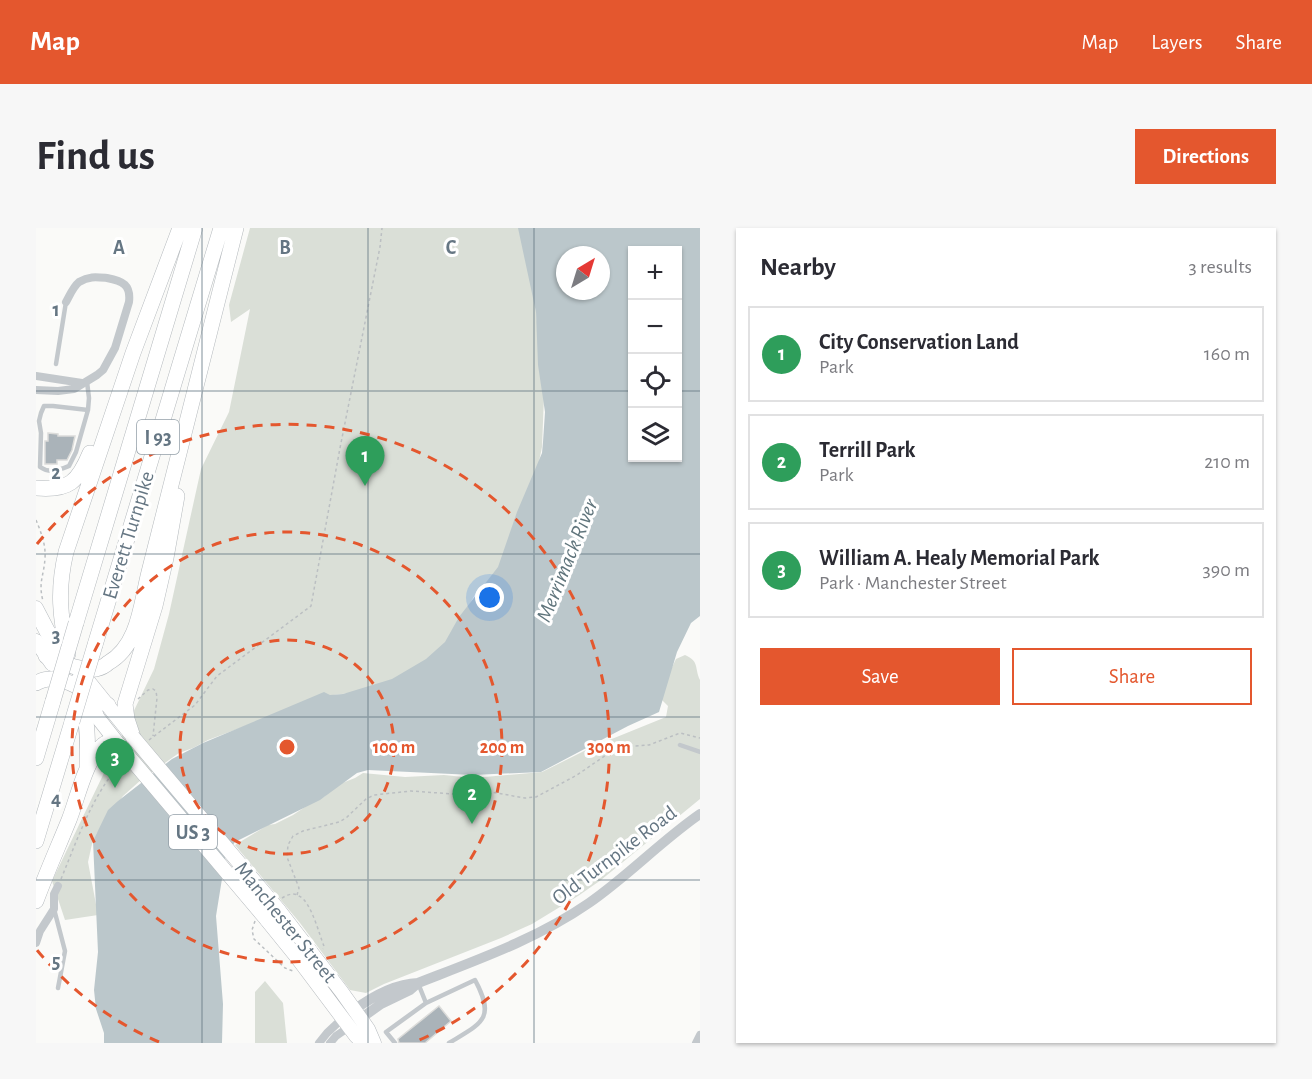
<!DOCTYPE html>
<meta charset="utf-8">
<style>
body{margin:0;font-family:"Alegreya Sans",sans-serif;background:#f7f7f7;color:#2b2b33}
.controls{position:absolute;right:18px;top:18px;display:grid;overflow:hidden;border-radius:0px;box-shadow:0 2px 4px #0004}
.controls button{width:54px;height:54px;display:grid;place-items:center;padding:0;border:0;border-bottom:2px solid #e1e1e2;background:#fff;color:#2b2b33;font:30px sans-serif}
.compass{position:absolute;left:520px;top:18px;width:54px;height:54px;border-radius:50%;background:#fff;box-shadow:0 2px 4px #0004;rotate:38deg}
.you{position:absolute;left:454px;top:370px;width:21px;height:21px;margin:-15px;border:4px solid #fff;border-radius:50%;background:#1a73e8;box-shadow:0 0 0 9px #1a73e833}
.badge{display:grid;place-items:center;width:39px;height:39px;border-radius:50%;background:#e4572e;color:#fff;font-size:20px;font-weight:700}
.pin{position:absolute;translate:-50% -50px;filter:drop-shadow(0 2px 3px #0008)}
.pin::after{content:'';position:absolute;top:32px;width:21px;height:18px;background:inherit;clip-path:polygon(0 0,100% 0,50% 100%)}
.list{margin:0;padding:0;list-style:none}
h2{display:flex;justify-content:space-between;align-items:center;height:78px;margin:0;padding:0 24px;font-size:26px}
h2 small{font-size:20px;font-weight:400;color:#7c7c81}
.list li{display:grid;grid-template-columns:39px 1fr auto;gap:18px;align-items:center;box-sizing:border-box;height:96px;margin:0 12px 12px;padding:0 12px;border:2px solid #e1e1e2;border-radius:0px}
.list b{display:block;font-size:22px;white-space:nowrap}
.list p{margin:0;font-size:20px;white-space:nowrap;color:#7c7c81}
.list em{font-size:20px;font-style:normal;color:#7c7c81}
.actions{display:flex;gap:12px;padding:18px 24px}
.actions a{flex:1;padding:14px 0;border:2px solid #e4572e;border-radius:0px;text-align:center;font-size:21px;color:#e4572e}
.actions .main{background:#e4572e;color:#fff}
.icon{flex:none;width:33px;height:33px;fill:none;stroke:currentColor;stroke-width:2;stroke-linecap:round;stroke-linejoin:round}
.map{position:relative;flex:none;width:664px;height:815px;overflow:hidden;border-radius:0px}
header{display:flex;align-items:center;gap:36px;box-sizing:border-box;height:84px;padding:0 30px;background:#e4572e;color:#fff}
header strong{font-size:28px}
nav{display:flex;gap:33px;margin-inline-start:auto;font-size:21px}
.intro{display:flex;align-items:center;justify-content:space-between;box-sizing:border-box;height:144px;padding:0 36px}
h1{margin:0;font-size:42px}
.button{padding:15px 27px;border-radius:0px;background:#e4572e;color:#fff;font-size:21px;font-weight:700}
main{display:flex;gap:36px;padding:0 36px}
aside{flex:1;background:#fff;border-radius:0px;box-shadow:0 2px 4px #0004}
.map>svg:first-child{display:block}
.green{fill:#dadfd7}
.water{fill:#bbc7cb;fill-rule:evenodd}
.building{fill:#aab3b9;stroke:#dcdcda;stroke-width:1.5}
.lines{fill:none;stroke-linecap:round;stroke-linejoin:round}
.primary-casing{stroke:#b5babe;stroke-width:15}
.motorway-casing{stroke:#b4b9bd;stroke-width:16}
.path{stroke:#bbbfc2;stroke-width:1.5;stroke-dasharray:3 3;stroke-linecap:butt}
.service{stroke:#c3c8cc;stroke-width:4.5}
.minor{stroke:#c3c8cc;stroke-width:8}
.tertiary{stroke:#c3c8cc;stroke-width:10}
.primary{stroke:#fff;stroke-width:14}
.motorway{stroke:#fff;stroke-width:15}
.primary-bridge-casing{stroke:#b5babe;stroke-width:15;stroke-linecap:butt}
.motorway-bridge-casing{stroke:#b4b9bd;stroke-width:16;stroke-linecap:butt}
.primary-bridge{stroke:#fff;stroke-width:14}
.motorway-bridge{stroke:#fff;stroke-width:15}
.grid{fill:none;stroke:#657683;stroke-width:1.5;stroke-opacity:0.55}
.ring{fill:none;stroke:#e4572e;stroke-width:3;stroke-dasharray:10 8}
.labels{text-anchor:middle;stroke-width:6;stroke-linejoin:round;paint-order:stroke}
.shield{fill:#fff;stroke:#939fa8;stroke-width:1.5}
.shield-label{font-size:20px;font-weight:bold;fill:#657683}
.street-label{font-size:21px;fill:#657683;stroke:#fff}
.water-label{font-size:22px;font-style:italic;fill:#60757c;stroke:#fff}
.grid-label{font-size:20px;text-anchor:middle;font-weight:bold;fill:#657683;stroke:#fff;stroke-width:6;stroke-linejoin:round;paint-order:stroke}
.centre{fill:#e4572e;stroke:#fff;stroke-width:3}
.ring-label{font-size:18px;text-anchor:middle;font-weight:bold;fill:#e4572e;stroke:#fff;stroke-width:6;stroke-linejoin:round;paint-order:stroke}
</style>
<header>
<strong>Map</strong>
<nav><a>Map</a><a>Layers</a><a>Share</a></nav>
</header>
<div class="intro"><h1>Find us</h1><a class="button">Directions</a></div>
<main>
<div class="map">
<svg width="664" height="815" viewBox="0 0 664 815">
<rect width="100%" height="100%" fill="#fafaf8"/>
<path class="green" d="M 214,0 L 486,0 L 496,41 L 508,168 L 506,219 L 500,248 L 486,298 L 452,359 L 441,363 L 414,411 L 379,447 L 324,464 L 297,467 L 276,471 L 239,487 L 172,512 L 157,520 L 143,525 L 106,551 L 87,568 L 61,605 L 56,616 L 52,634 L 62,687 L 29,692 L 16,653 L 118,441 L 133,386 L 165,241 L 193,184 L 214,81 L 195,94 L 193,77 Z
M 649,427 C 664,434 658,439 664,452 L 664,571 L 565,652 L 542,668 L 496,696 L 465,710 L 348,756 L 330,765 L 314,762 L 264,695 L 199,617 L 232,597 L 239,596 L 257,587 L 281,571 L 288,569 L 301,557 L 319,550 L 327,545 L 369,549 L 408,547 L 437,550 L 506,544 L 556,519 L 630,489 L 632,478 L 623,469 L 630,452 L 640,431 Z
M 229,753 L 247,775 L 251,815 L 219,815 L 219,764 Z"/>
<path class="water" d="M 482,0 L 664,0 L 664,388 L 655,395 L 641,424 L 623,484 L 592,498 L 505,544 L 437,547 L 332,542 L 321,545 L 284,572 L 199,614 L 190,626 L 180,688 L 187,776 L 186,815 L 68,815 L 68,805 L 60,781 L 58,762 L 62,724 L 57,613 L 72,582 L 82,573 L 136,531 L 167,515 L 288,464 L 294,467 L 307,466 L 356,451 L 390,431 L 409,414 L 423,389 L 462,339 L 481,284 L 506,225 L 507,214 L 509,184 L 502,137 L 500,84 ZM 596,22 L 642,22 L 642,230 L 596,230 ZM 529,27 L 565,27 L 565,63 L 529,63 Z"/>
<path class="building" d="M 12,205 L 22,206 L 22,208 L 39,208 L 36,222 L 31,232 L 21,232 L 21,236 L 9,236 L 9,213 L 12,213 Z
M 403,778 L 415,793 L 389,815 L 363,815 L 362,811 Z"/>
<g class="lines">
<defs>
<path id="primary" d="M 0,380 L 12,403
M 0,413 L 16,436
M 44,443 L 94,505
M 54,480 L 84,518
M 242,681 L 305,763 L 332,801 L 338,815
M 230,691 L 260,728 L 320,808 L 327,815"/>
<path id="motorway" d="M 0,260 C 33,263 42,254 54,225
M 6,394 L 29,438
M 40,395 L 159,0
M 59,417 L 185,0
M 32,426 C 24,389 21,362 30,324 L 97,125 L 144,0
M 10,428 C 25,434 43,443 60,441 C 64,440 69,438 72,435 C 103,418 105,375 113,344 L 200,0
M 43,451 L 60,487
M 0,455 C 4,453 9,451 14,451 C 31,449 58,468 72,477
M 45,470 C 52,492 52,515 51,538
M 97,509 L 91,491 L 89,476 L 119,378 L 130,330 L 141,268
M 0,530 L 17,473
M 0,613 L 36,494
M 0,673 C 10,646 22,619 33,592 C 41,572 50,530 67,517 C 73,512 79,516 84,518"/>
</defs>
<use href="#primary" class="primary-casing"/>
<use href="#motorway" class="motorway-casing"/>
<path class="path" d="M 0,292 C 5,304 10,317 9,330 C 8,348 2,354 7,373
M 102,471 L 112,462 L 117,461 L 120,463 L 121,470 L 117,508
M 113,512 L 159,477 L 181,448 L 275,378 L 304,220 L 344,19 L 346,0
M 25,651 C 42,610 55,570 84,536
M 261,667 L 263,660 L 251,629 L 252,617 L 257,608 L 267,603 L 303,594 L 310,590 L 330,571 L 338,567 L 375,563 L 417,566 L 449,563 L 489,570 L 500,569 L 541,547 L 573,525 L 588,519 L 613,517 L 644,505 L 664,510
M 246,670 C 251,667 257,664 263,668 C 275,673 283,706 288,718 L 287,721
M 219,693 L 216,702 L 218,711 L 249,740 L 257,743"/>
<path class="service" d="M 20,136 L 30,74
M 51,154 L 53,170 L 52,182 L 40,224 L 33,238 C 23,242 14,246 4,239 L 5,205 L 3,193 L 5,185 L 8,178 L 17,178 L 52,182
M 644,517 L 664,524
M 18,681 L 29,723 L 22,760
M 382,755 L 390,775
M 359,815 L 350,804 L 390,775 L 439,752 C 460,791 446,795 413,815"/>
<path class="minor" d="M 0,148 L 46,155
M 0,162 L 22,163 L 38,161 L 61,147 L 67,142 L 79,120 L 93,74 C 95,57 87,53 71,50 C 60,49 53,48 43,54 C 37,59 34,67 30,74
M 0,715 L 4,703 L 18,681 L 18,666 L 22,658
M 283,815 L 291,805 L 308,789
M 294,815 L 300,808 L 313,799
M 660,815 L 664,807"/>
<path class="tertiary" d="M 318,782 C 337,768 358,756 382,755 C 441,732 501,711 553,675 C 592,648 625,613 664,586
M 321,793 L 345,776 L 374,762 L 382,755"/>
<use href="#primary" class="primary"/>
<use href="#motorway" class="motorway"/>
<defs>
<path id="primary-bridge" d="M 97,509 L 242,681
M 84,518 L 230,691"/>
<path id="motorway-bridge" d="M 17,473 L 40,395
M 36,494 L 59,417"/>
</defs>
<use href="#primary-bridge" class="primary-bridge-casing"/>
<use href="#motorway-bridge" class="motorway-bridge-casing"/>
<use href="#primary-bridge" class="primary-bridge"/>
<use href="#motorway-bridge" class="motorway-bridge"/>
</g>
<path class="grid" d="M 166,0 L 166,815M 332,0 L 332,815M 498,0 L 498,815M 0,163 L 596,163M 642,163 L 664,163M 0,326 L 664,326M 0,489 L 664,489M 0,652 L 664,652"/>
<g class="ring">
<circle cx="251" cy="519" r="107"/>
<circle cx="251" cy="519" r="215"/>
<path d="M123 814A322 322 0 0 1 1 722M1 316A322 322 0 1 1 379 814"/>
</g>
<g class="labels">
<g class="shield">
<rect x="101" y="192" width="42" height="34" rx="4.5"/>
<rect x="133" y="587" width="48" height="34" rx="4.5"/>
</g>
<g class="shield-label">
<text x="122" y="216">I 93</text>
<text x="157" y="611">US 3</text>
</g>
<g class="street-label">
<text transform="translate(92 307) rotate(-73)" y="7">Everett Turnpike</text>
<text transform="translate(578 627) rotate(-37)" y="7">Old Turnpike Road</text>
<text transform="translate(250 694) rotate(51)" y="7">Manchester Street</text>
</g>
<g class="water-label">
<text transform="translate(530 332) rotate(-68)" y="8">Merrimack River</text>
</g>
</g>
<g class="grid-label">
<text x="83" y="26">A</text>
<text x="249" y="26">B</text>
<text x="415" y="26">C</text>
<text x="20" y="88">1</text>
<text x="20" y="251">2</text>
<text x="20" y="414">3</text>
<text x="20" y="577">4</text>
<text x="20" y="740">5</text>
</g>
<circle cx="251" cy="519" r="9" class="centre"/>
<g class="ring-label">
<text x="358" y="525">100 m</text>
<text x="466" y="525">200 m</text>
<text x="573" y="525">300 m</text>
</g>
</svg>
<div class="controls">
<button>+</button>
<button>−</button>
<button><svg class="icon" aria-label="locate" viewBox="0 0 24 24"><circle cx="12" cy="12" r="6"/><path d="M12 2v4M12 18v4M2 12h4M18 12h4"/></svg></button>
<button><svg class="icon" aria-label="layers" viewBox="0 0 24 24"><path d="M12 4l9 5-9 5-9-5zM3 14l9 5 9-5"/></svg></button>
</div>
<svg class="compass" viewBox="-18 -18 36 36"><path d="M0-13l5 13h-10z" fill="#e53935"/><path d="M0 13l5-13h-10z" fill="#7c7c81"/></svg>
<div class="you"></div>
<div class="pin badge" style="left:329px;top:258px;background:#2e9e5b">1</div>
<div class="pin badge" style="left:436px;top:596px;background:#2e9e5b">2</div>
<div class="pin badge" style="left:79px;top:560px;background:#2e9e5b">3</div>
</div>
<aside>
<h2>Nearby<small>3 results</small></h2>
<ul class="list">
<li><span class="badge" style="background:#2e9e5b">1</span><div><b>City Conservation Land</b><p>Park</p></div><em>160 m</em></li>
<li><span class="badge" style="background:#2e9e5b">2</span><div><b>Terrill Park</b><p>Park</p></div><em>210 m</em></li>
<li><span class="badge" style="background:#2e9e5b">3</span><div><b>William A. Healy Memorial Park</b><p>Park · Manchester Street</p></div><em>390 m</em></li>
</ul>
<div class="actions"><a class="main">Save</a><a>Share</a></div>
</aside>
</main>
